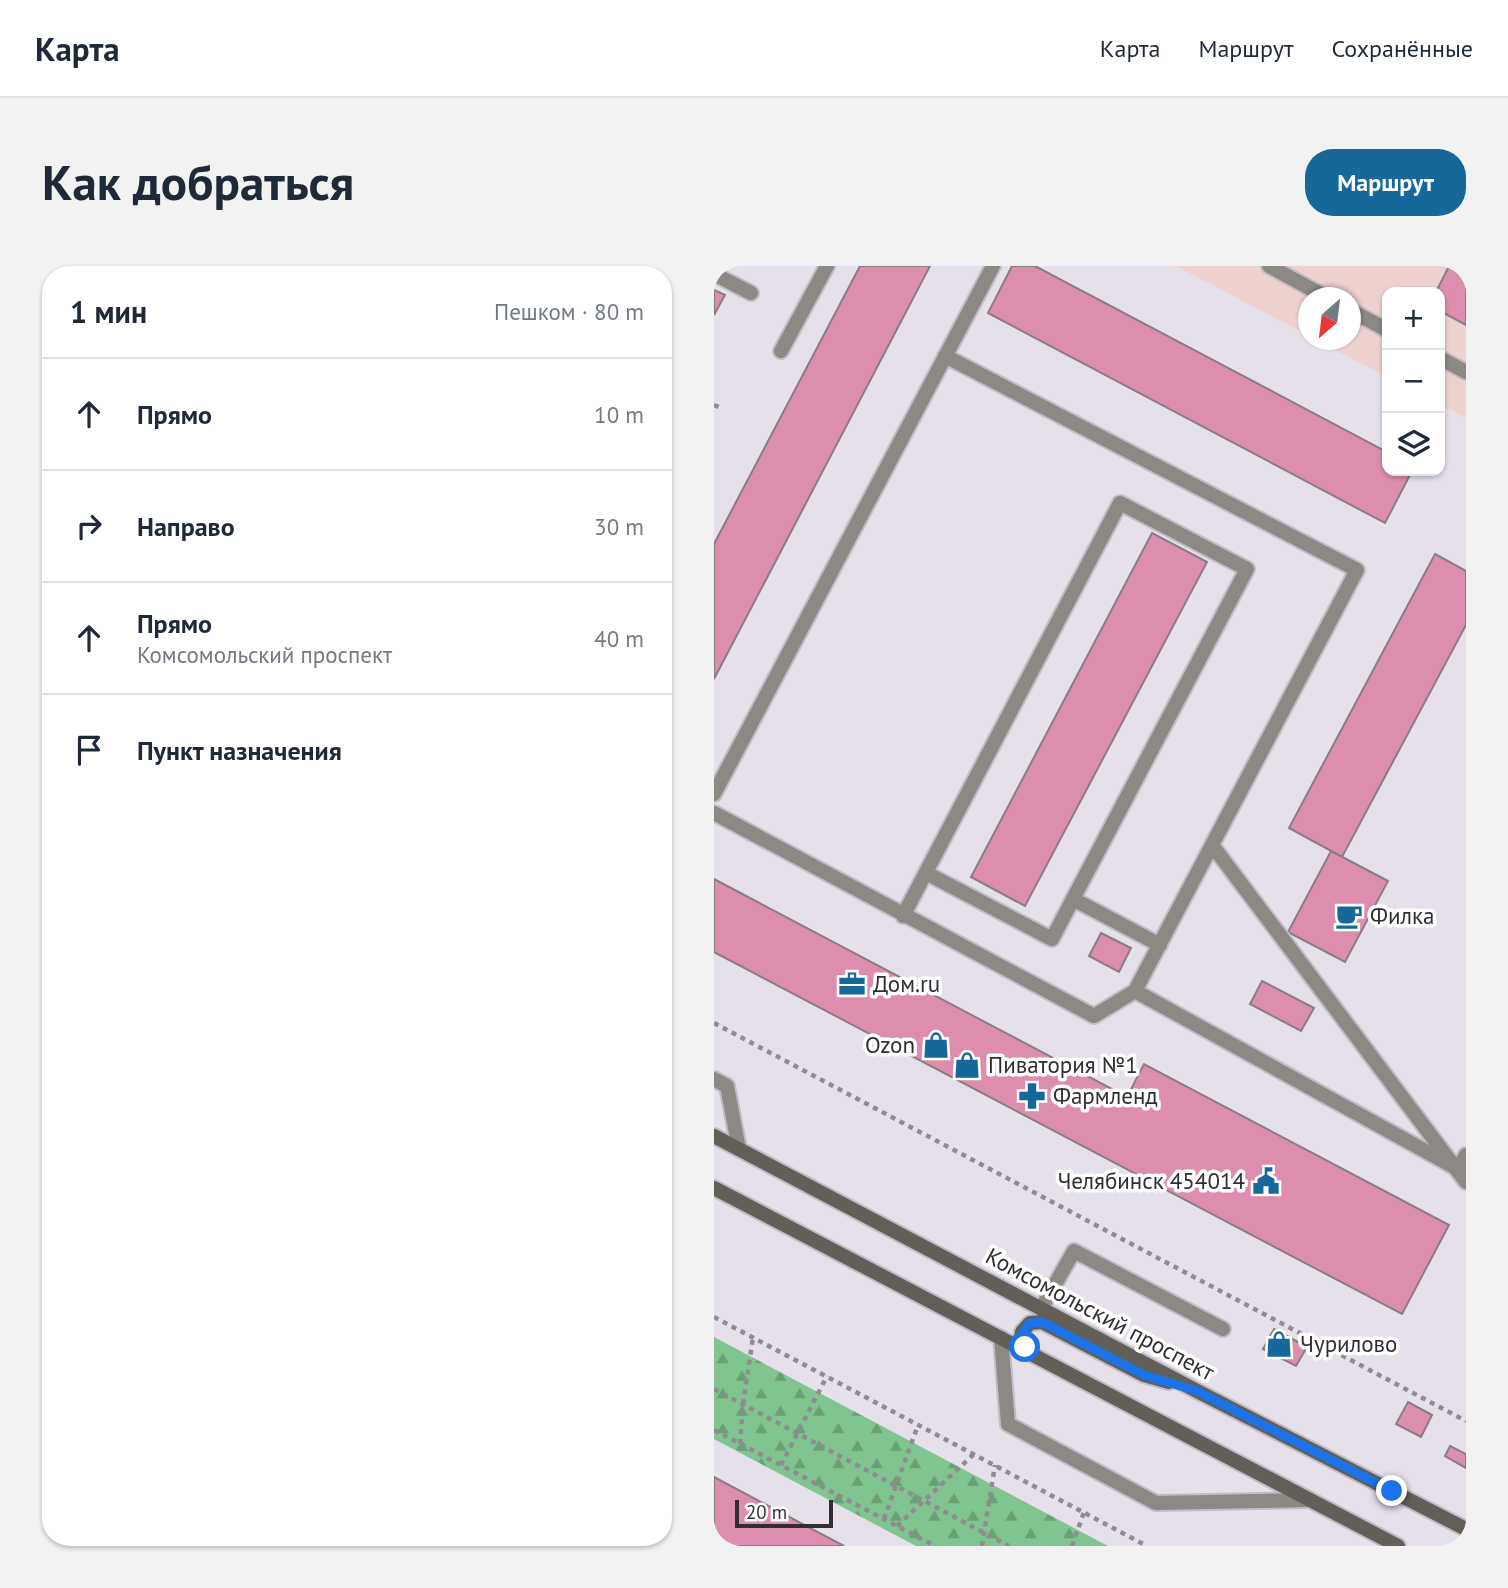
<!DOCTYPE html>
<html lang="ru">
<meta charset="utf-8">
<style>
body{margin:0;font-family:"PT Sans",sans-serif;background:#f2f2f3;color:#1f2937}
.controls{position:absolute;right:21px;top:21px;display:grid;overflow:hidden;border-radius:14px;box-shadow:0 2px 5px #0004}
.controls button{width:63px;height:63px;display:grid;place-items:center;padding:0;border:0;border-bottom:2px solid #e0e1e3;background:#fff;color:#1f2937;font:35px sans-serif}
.compass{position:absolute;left:584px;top:21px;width:63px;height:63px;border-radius:50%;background:#fff;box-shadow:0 2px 5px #0004;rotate:208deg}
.scale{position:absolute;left:21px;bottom:18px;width:98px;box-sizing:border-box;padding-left:7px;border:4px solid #302e32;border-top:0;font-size:19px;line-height:24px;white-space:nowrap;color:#302e32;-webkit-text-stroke:5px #fff;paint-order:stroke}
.stop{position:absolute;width:21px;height:21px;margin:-16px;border:5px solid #1a73e8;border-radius:50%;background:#fff}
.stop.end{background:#1a73e8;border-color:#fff;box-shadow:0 2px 7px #0008}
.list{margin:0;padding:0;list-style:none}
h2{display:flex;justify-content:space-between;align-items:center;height:91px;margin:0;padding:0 28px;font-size:30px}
h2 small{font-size:23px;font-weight:400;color:#747a83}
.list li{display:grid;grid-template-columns:46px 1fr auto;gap:21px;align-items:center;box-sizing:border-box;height:112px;padding:0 28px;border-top:2px solid #e0e1e3}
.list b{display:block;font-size:26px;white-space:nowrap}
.list p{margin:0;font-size:23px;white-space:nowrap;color:#747a83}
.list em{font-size:23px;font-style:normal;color:#747a83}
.icon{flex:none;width:38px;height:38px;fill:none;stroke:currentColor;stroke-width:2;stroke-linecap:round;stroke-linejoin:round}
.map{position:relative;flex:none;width:752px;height:1280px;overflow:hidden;border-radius:28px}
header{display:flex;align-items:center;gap:42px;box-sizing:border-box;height:98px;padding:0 35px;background:#fff;border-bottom:2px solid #e0e1e3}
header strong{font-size:33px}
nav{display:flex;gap:38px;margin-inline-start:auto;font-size:24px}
.intro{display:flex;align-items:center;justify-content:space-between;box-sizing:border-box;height:168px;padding:0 42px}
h1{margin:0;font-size:49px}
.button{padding:18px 32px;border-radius:28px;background:#17689a;color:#fff;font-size:24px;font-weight:700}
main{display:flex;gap:42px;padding:0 42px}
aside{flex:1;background:#fff;border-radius:28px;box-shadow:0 2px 5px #0004}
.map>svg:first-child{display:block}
.education{fill:#edd2d0}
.forest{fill:url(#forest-firs)}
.building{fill:#dd8eae;stroke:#897d81;stroke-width:2}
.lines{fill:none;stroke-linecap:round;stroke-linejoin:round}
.lane-casing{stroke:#c2bcc6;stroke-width:18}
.secondary-casing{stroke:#c2bcc6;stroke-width:18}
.path{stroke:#8f8b93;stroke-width:4.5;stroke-dasharray:5 5;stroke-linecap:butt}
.lane{stroke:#8c8884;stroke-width:14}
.secondary{stroke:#625e58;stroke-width:14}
.route{stroke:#1a73e8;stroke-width:9}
.labels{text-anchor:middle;stroke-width:7;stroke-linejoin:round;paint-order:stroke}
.poi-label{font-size:23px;fill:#302e32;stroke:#fff;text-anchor:start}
.street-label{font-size:23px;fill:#302e32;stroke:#fff}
</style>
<header>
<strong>Карта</strong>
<nav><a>Карта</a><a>Маршрут</a><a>Сохранённые</a></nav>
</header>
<div class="intro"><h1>Как добраться</h1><a class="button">Маршрут</a></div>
<main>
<aside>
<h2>1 мин<small>Пешком · 80 m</small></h2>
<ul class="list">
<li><svg class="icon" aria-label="ahead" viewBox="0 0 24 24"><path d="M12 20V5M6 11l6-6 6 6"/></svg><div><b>Прямо</b></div><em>10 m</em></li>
<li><svg class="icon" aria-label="right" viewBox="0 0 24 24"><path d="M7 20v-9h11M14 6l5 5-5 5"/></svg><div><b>Направо</b></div><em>30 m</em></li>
<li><svg class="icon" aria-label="ahead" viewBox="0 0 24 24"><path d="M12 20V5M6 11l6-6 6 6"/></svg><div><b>Прямо</b><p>Комсомольский проспект</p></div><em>40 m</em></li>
<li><svg class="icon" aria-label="arrive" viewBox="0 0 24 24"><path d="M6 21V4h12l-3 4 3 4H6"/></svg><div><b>Пункт назначения</b></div></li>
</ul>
</aside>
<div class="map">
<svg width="752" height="1280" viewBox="0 0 752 1280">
<defs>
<pattern id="forest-firs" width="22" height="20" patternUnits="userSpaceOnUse" patternTransform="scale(1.75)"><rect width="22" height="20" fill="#80c58f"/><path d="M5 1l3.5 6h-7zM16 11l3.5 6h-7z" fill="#69a075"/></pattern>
</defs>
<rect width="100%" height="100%" fill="#e6e0eb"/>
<path class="education" d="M 462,0 L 752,0 L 752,152 L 726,138 L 726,26 L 673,26 L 673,111 L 602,74 L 636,74 L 636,32 L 594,32 L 594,69 Z"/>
<path class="forest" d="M 0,1071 L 394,1280 L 202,1280 L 0,1173 Z"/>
<path class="building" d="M 146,0 L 216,0 L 0,413 L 0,278 Z
M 298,0 L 321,0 L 673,186 L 673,205 L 698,205 L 671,257 L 274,47 Z
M 735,0 L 752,0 L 752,59 L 726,45 L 726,26 L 722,26 Z
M 0,24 L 11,29 L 0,49 Z
M 438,267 L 493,296 L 311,640 L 257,611 Z
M 721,288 L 752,305 L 752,359 L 628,591 L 575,562 Z
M 617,585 L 674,615 L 631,696 L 574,666 Z
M 0,613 L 413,831 L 430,798 L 735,959 L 688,1048 L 0,686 Z
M 387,667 L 417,682 L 405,706 L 375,690 Z
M 548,715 L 600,742 L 587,765 L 536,738 Z
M 560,1063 L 593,1081 L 582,1100 L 549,1083 Z
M 694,1136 L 718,1149 L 707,1171 L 682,1158 Z
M 736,1180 L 752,1188 L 752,1202 L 731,1190 Z
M 0,1211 L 130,1280 L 0,1280 Z"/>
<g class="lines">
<defs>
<path id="lane" d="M 555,0 L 614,32
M 0,8 L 37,27
M 636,44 L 673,64
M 67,85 L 113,0
M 231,90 L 643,304 L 421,725
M 726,92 L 752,106
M 0,528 L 279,0
M 0,547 L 380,750 L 421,725 L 744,903 L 752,889
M 498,579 L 752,916
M 212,607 L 338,673 L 359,633
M 189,650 L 406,237 L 533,303 L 359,633 L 446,679
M 0,813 L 13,820 L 25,883
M 327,1043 L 360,985 L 509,1063
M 287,1072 L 294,1158 L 442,1237 L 596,1234"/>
<path id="secondary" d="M 0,870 L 483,1125 L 752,1263
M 0,922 L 684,1280
M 317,1087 L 307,1073 L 308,1066 L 316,1057 L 328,1056 L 430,1109 L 455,1116"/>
</defs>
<use href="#lane" class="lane-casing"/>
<use href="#secondary" class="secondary-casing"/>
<path class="path" d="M 0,139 L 5,141
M 0,757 L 752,1155
M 0,1051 L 433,1280
M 0,1123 L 295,1280
M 0,1164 L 221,1280
M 26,1178 L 29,1139 L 39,1071
M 67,1199 L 113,1110
M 170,1253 L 204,1159
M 183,1260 L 260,1188
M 268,1280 L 281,1199
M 358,1280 L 370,1246"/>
<use href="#lane" class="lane"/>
<use href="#secondary" class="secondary"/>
</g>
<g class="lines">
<path class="route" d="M 311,1081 C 306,1070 308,1066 316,1057 L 328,1056 L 430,1109 L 483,1125 L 678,1225"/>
</g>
<defs>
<symbol id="cafe-bare" viewBox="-9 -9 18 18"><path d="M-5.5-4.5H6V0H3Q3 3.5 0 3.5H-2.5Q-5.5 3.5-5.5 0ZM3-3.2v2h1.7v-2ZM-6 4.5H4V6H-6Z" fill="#17689a" stroke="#fff" stroke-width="2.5" paint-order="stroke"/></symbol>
<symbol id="office-bare" viewBox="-9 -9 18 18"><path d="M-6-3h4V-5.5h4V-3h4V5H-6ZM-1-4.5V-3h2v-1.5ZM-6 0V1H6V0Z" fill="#17689a" stroke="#fff" stroke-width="2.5" paint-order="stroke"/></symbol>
<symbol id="shop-bare" viewBox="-9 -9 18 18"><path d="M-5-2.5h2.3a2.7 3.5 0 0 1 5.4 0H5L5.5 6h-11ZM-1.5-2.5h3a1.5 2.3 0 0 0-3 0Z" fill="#17689a" stroke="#fff" stroke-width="2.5" paint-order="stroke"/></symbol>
<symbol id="pharmacy-bare" viewBox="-9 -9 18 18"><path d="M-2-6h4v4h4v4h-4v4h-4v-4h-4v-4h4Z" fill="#17689a" stroke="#fff" stroke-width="2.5" paint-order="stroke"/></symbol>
<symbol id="civic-bare" viewBox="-9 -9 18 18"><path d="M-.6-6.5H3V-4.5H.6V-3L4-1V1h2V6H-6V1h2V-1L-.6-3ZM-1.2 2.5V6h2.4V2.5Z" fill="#17689a" stroke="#fff" stroke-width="2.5" paint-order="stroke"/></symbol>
</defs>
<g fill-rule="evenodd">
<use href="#cafe-bare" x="616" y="631" width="38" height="38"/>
<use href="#office-bare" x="119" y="699" width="38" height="38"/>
<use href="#shop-bare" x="203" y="760" width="38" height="38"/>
<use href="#shop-bare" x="234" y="780" width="38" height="38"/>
<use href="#pharmacy-bare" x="299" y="811" width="38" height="38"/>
<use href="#civic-bare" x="533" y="896" width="38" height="38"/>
<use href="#shop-bare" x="546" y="1059" width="38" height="38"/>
</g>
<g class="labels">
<g class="poi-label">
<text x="656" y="658">Филка</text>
<text x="159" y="726">Дом.ru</text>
<text x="201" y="787" text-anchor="end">Ozon</text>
<text x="274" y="807">Пиватория №1</text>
<text x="339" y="838">Фармленд</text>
<text x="531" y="923" text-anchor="end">Челябинск 454014</text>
<text x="586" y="1086">Чурилово</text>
</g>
<g class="street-label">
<text transform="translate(386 1048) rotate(28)" y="8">Комсомольский проспект</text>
</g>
</g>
</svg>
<div class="controls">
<button>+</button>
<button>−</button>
<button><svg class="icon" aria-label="layers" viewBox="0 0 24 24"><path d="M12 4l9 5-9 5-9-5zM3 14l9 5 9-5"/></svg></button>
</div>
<svg class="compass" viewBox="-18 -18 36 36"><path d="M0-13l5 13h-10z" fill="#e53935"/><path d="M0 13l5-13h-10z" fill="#747a83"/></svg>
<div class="scale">20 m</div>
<div class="stop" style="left:311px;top:1081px"></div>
<div class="stop end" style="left:678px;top:1225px"></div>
</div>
</main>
